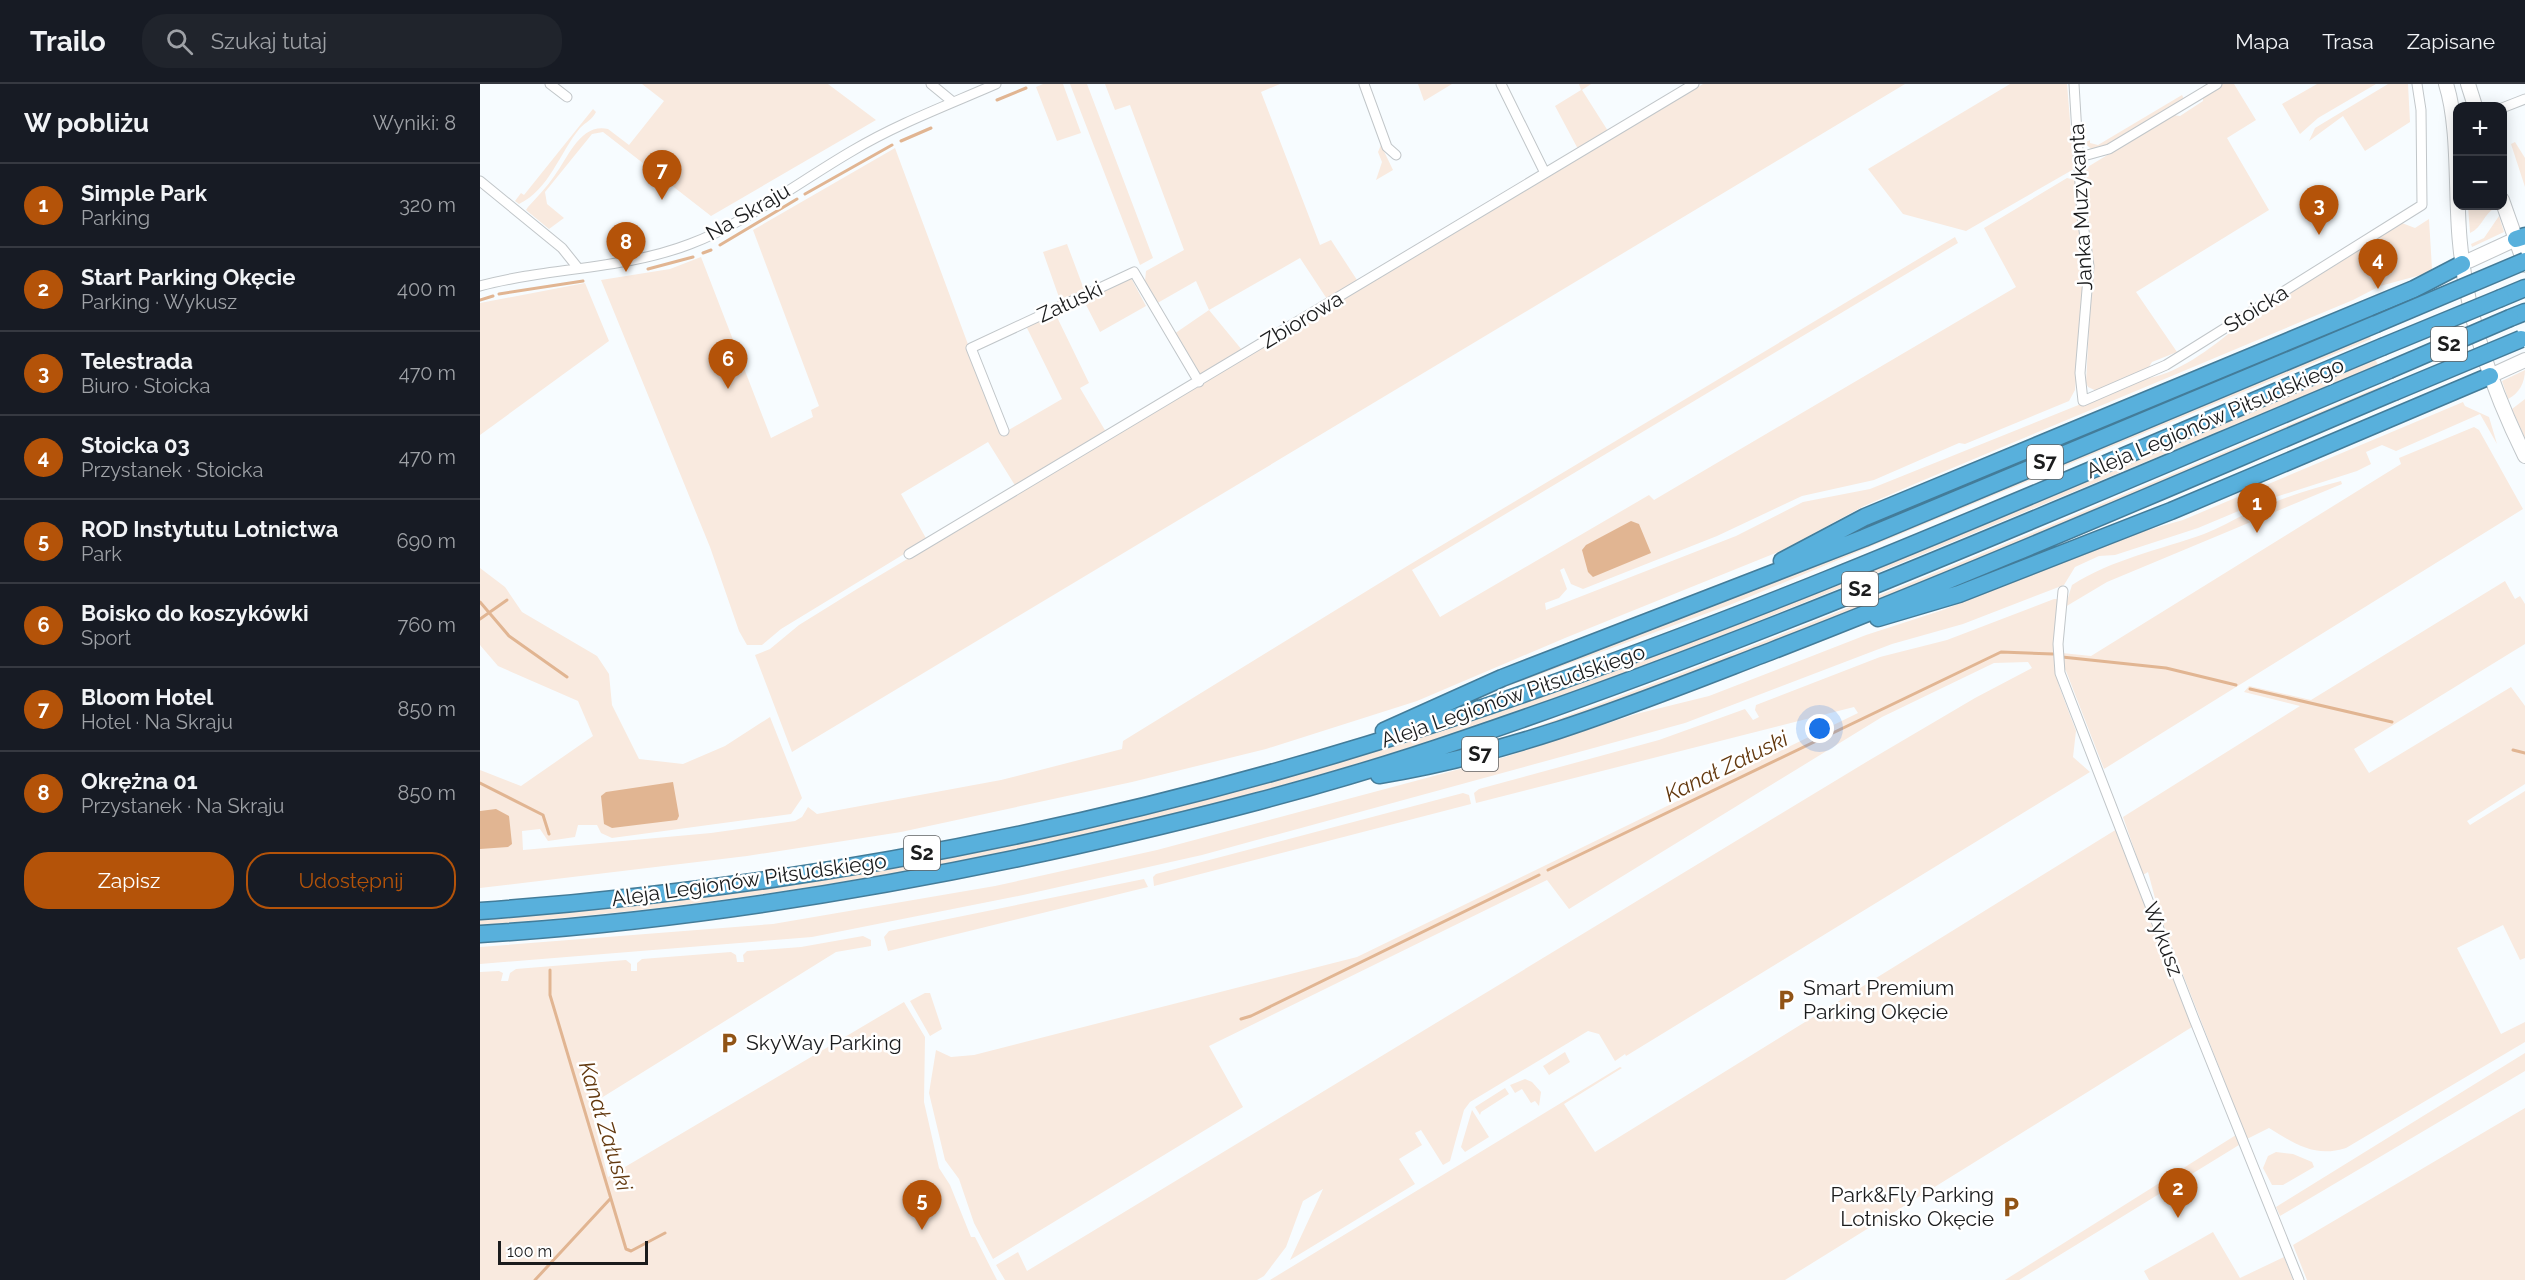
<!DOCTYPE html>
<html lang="pl">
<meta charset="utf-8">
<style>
body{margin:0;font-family:Raleway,sans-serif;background:#20242c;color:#f1f3f6}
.controls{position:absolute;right:18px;top:18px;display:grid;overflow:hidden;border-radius:12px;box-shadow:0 3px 15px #0003}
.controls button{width:54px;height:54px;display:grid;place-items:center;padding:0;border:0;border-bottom:2px solid #363941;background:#171b24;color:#f1f3f6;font:30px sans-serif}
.scale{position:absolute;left:18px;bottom:15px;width:150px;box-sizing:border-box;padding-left:6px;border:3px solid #1b1c1d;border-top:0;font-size:16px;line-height:21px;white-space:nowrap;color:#1b1c1d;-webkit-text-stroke:4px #fff;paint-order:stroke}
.you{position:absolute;left:1340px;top:645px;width:21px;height:21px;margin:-15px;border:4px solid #fff;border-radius:50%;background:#1a73e8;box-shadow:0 0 0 9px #1a73e833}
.badge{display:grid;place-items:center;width:39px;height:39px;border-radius:50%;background:#b45309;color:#fff;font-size:20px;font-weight:700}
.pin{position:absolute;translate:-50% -50px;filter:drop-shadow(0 2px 3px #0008)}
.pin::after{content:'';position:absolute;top:32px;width:21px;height:18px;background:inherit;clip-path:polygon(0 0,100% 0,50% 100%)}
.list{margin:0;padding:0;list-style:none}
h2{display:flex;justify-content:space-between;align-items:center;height:78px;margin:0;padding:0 24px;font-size:26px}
h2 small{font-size:20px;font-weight:400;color:#9ea1a6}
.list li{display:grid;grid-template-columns:39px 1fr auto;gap:18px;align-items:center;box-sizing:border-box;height:84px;padding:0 24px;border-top:2px solid #363941}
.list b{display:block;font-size:22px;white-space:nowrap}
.list p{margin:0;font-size:20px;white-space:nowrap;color:#9ea1a6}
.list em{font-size:20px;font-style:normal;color:#9ea1a6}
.actions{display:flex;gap:12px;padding:18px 24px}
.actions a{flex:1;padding:14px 0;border:2px solid #b45309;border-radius:24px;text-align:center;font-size:21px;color:#b45309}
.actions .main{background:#b45309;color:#fff}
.icon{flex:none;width:33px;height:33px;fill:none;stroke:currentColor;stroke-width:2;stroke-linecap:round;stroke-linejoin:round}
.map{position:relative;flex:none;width:2045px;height:1196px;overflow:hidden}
header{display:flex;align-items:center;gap:36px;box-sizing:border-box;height:84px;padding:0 30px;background:#171b24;border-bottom:2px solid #363941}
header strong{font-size:28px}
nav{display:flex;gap:33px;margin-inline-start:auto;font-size:21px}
.search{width:420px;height:54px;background:#20242c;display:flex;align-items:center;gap:15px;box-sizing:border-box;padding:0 21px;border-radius:24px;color:#9ea1a6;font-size:22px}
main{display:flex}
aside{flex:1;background:#171b24}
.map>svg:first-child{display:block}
.green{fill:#f9eadf}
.water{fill:#e1b592}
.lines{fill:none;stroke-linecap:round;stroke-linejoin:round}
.stream{stroke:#e1b592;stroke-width:3}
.minor-casing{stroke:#c1c6c9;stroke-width:11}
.secondary-casing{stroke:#c1c6c9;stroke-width:16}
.motorway-casing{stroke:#437c99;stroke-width:19}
.minor{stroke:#fff;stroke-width:9}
.secondary{stroke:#fff;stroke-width:14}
.motorway{stroke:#58b0dc;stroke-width:16}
.motorway-bridge-casing{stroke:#437c99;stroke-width:19;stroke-linecap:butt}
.motorway-bridge{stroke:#58b0dc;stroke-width:16}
.labels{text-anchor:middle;stroke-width:5;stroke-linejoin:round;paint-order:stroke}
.shield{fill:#fff;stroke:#5f6061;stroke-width:1.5}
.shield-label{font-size:20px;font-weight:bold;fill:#1b1c1d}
.street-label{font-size:21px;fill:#1b1c1d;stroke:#fff}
.poi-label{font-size:21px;fill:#1b1c1d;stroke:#fff;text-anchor:start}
.water-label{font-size:22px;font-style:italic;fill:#63390f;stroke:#fff}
</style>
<header>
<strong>Trailo</strong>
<div class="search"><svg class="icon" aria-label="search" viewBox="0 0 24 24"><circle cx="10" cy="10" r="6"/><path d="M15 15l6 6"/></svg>Szukaj tutaj</div>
<nav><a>Mapa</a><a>Trasa</a><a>Zapisane</a></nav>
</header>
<main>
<aside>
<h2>W pobliżu<small>Wyniki: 8</small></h2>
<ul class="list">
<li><span class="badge">1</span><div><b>Simple Park</b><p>Parking</p></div><em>320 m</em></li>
<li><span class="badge">2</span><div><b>Start Parking Okęcie</b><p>Parking · Wykusz</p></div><em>400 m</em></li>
<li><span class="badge">3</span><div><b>Telestrada</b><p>Biuro · Stoicka</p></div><em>470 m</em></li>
<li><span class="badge">4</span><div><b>Stoicka 03</b><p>Przystanek · Stoicka</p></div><em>470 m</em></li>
<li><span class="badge">5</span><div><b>ROD Instytutu Lotnictwa</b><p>Park</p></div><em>690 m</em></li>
<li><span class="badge">6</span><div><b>Boisko do koszykówki</b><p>Sport</p></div><em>760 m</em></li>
<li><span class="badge">7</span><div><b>Bloom Hotel</b><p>Hotel · Na Skraju</p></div><em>850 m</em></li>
<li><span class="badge">8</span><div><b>Okrężna 01</b><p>Przystanek · Na Skraju</p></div><em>850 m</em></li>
</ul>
<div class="actions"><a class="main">Zapisz</a><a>Udostępnij</a></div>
</aside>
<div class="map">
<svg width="2045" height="1196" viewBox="0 0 2045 1196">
<rect width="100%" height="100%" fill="#f7fcff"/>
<path class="green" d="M 162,0 L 348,0 L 396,36 L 231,132 L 123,48 L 112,50 L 65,108 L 67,120 L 84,134 L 69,145 L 46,126 L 48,123 C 57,113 67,103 75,91 C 88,74 100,39 128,45 L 149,61 L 184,17 Z
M 563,0 L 583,0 L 601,49 L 577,57 L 556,3 Z
M 590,0 L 607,0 L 673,174 L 660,181 Z
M 625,0 L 800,0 L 781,8 L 840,161 L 851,156 L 877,196 L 847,215 L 820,174 L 729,226 L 762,266 L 721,292 L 717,290 L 694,250 L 729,226 L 716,197 L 674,221 L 665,197 L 666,187 L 704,166 L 650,21 L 635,26 Z
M 938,0 L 972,0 L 944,17 Z
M 1099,0 L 1111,0 L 1102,6 L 1128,47 L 1098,65 L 1075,22 L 1101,6 Z
M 1223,0 L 1425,0 L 312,668 L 275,571 L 290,565 L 319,541 L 377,505 Z
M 1530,0 L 1587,0 L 1594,85 L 1486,147 L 1423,130 L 1388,85 Z
M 1754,0 L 1776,36 L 1747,54 L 1789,126 L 1656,208 L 1697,268 L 1672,278 L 1665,289 L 1619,308 L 1608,303 L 1606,299 L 1612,186 L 1606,84 L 1693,31 L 1700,32 L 1723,17 L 1723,12 L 1743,0 Z
M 1837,0 L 1896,0 L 1838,34 L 1820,50 L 1802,20 Z
M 1908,0 L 1928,0 L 1930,38 L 1885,67 L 1863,32 L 1829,57 L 1835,44 Z
M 1702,11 L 1705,17 L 1622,66 L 1614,67 L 1604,59 L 1610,56 L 1610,59 L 1618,61 Z
M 113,25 L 116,28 C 112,36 106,38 100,44 C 80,68 69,106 39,120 L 35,117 L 41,109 L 44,111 Z
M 2035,58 L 2045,74 L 2045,103 L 2031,60 Z
M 901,61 L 913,86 L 896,96 L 902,78 L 898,68 Z
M 415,64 L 489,263 L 527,347 L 582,315 L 546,242 L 575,229 L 609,299 L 600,304 L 626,348 L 536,403 L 508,358 L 421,410 L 447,456 L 301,545 L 282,561 L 267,561 L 259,547 L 230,463 L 121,196 L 190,185 L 221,173 L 291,354 L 333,333 L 331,326 L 339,322 L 273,146 Z
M 1587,94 L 1595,96 L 1605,194 L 1595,306 L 1589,317 L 1485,360 L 1479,359 L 1394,396 L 1322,412 L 1237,452 L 1103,505 L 1091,500 L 1084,484 L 1080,486 L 1087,505 L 1079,514 L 1065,519 L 1066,526 L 1256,452 L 1323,418 L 1390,405 L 1663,295 C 1697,291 1731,264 1757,243 L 1922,139 L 1935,144 L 1949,135 L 1952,185 L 1948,189 L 1900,202 L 1873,216 L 1439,398 L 1384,422 L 1303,466 L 1085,554 L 937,617 L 786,665 L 652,698 L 421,748 L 267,772 L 0,804 L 0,686 L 41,702 L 113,652 L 98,617 L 18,582 L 0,561 L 0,484 L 25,503 L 42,528 L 117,572 L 129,590 L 132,621 L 159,675 L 203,680 L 245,662 L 290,633 L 322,714 L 311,730 L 132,754 L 121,749 L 117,741 L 98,741 L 95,753 L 68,757 L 60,745 L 42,747 L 43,766 L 231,749 L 315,737 L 322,733 L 328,723 L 337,730 L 521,696 L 642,665 L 643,657 L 929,481 L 1475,153 L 1478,159 L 932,486 L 960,533 L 1169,411 L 1174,416 L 1536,203 L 1504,144 Z
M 1988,122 L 2016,122 L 2016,123 C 2004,129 2002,144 1990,149 Z
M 2019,132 L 2024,148 L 1992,163 L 1991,160 L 2004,154 Z
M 587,160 L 605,208 L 581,219 L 563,168 Z
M 650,192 L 666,222 L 620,248 L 603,215 Z
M 105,199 L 129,257 L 0,351 L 0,219 Z
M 1889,251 L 1891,255 L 1252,520 L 1004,611 L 1365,468 Z
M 1895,275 L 1898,281 C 1732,350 1566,420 1399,488 C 1236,555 1071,620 902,672 C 609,762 305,818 0,841 L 0,836 C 305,809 608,756 901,666 C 1073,613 1240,546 1407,479 C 1570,412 1733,343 1895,275 Z
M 2045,286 C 2045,298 2039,310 2028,315 L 2022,297 Z
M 1901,302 L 1903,307 L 1417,510 L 1085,638 L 1019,656 C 1318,551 1609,425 1901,302 Z
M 2045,315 L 2045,354 L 2032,325 Z
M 1983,318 L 1985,322 L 2009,333 L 2017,360 L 2000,330 L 1916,367 L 1902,361 L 1886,368 L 1891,380 L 1877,387 L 1780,418 L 1718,444 L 1635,471 L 1619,472 L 1595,483 L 1584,501 L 1483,540 L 1412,560 L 1205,639 L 722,771 L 543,811 L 332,853 L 0,880 L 0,863 L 293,840 L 515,802 L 677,766 L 1025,673 L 1156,630 L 1229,612 L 1386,551 L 1463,526 L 1643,453 L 1703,436 Z
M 1994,343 L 1999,346 L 2043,425 L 1624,685 L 1586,587 L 1581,579 L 1582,569 L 1611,572 L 1921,380 L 1919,374 Z
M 1861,397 L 1862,400 L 1627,498 L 1585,523 L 1592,501 C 1633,475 1679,466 1724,450 C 1740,444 1754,435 1770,428 C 1799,415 1830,405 1861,397 Z
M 2025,497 L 2035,515 L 2040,512 L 2045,520 L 2045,560 L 1874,665 L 1889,689 L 2031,603 L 2045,622 L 2045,700 L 1987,737 L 1990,741 L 2045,707 L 2045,874 L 2040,876 L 2023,841 L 1977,864 L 2021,950 L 2045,938 L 2045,958 L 1866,1064 C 1835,1074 1815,1060 1789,1044 L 1767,1055 L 1679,829 L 1668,788 L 1663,791 L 1643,733 L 1820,622 L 1764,608 L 1769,602 L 1831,616 Z
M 1574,515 L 1578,515 L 1575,578 L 1579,602 L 1596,647 L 1593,673 L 1610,688 L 1146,972 L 1145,970 L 1135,977 L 1119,950 L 1108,947 L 990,1018 L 984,1026 L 970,1077 L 963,1081 L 941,1046 L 935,1049 L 942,1061 L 919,1075 L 935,1100 L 810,1176 L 843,1105 L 823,1117 L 806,1163 L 784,1192 L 777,1196 L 525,1196 L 516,1181 L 538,1168 L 547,1187 L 1388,677 L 1495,614 L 1552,584 L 1548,578 L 1514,579 L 1402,633 L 1089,825 L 1067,796 L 729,962 L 763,1023 L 513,1175 L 494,1139 L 479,1095 L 465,1076 L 449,1009 L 456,966 L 471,973 L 494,971 L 877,873 L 1378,629 L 1374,623 L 996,719 L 994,709 L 999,705 L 1179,656 L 1265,625 L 1273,636 L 1279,633 L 1275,626 L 1276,621 L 1400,573 L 1467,556 Z
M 983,709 L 989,711 L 991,720 L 674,802 L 673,793 L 676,790 Z
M 1637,745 L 1712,943 L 1305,1196 L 790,1196 L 1140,983 L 1142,984 L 1084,1020 L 1115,1068 Z
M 664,795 L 668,803 L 408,867 L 404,853 L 409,847 Z
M 383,852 L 391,856 L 391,862 L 356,868 L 110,1021 L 128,1093 L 424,918 L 445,953 L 444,1018 L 459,1084 L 470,1101 L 491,1153 L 495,1153 L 517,1196 L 0,1196 L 0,888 L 19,887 L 23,889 L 21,897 L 28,897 L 30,889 L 36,885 L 146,876 L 151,880 L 151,887 L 157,887 L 157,879 L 162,875 L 251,868 L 256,871 L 257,878 L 264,878 L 263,871 L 267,867 L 321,863 Z
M 445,909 L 450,909 L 462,945 L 450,952 L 430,917 Z
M 1085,968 L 1090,978 L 1069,991 L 1063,982 Z
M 2045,969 L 2045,987 L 1800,1132 L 1796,1123 Z
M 1045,995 L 1052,998 L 1061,1008 L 1059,1022 L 1055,1017 L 1051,1019 L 1042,1005 L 1035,1009 L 1030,1001 Z
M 1025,1004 L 1029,1010 L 1001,1028 L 1000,1031 L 995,1023 Z
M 2045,1024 L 2045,1196 L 1827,1196 L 1813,1161 Z
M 992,1026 L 1009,1053 L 985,1068 L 981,1063 Z
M 1756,1051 L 1759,1061 L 1539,1196 L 1525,1196 Z
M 1796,1068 L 1813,1070 L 1832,1078 L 1834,1083 L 1803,1101 L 1792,1101 L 1783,1084 L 1788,1072 Z
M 1733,1148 L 1760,1194 L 1804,1173 L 1813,1196 L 1669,1196 L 1664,1187 Z"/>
<path class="water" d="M 1151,437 L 1159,440 L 1171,469 L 1113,493 L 1108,488 L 1102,466 L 1106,461 Z
M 193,698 L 199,732 L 197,736 L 132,744 L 124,740 L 121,712 L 126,708 Z
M 16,725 L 29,732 L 32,760 L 28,763 L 0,765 L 0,727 Z"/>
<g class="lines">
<path class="stream" d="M 517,16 L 546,4
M 421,57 L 451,44
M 325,110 L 412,61
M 240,161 L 317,115
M 223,169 L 231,166
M 168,185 L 213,173
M 19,210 L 103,197
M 0,216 L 13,212
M 0,518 L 29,552 L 87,593
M 0,535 L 27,516
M 1582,573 L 1686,584 L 1756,601
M 1770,605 L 1912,638
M 2033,666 L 2045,669
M 0,699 L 63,731 L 69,750
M 1068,786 L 1521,568 L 1573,570
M 70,886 L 70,911 L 146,1165 L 151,1167 L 185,1149
M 761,935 L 771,932 L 1059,791
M 55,1196 L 130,1115"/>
<defs>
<path id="minor" d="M 70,0 L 87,13
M 451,0 L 473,18
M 884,0 L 907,63 L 916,71
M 1021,0 L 1065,89
M 1594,0 L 1602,132 L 1609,182 L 1600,289 L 1603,317 L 1686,281 L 1942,121 L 1941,26 L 1937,0
M 2022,24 L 2045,15
M 1600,73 L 1629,65 L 1737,0
M 0,97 L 82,164 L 98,184
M 0,202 C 69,183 143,186 210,160 C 262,141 322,96 372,67 C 417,40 468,21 516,0
M 524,347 L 491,264 L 654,188 L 719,298
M 429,470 L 1214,0
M 1583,507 L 1578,560 L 1580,589 L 1714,935 L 1819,1196"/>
<path id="secondary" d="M 1966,0 C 1980,43 1975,112 1980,159 C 1987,235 2012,305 2045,372
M 1988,0 L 1995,22
M 2022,116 L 2045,181
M 1982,180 L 2036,155
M 2010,292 L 2045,276"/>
<path id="motorway" d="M 2036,155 L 2045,152
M 2021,214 L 2045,204
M 2030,234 L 2045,228
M 1302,477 L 1385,433 L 1934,205 L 1982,180
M 1398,534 L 1479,510 L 1691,427 L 2010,292
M 904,647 L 1022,594 L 1384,454 L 1896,240
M 899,691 C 1037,669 1164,616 1294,566 C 1503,485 1708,395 1914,308
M 0,827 C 333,803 664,736 981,631 C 1295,527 1598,390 1902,263
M 0,850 C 191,838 380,808 567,768 C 707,737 848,702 984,655 C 1298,549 1603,414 1909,286"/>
</defs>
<use href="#minor" class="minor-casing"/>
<use href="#secondary" class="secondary-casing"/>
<use href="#motorway" class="motorway-casing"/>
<use href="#minor" class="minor"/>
<use href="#secondary" class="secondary"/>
<use href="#motorway" class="motorway"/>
<defs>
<path id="motorway-bridge" d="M 1896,240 L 2045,177
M 1902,263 L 2021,214
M 1909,286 L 2030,234
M 1914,308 L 2041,255"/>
</defs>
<use href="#motorway-bridge" class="motorway-bridge-casing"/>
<use href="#motorway-bridge" class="motorway-bridge"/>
</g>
<defs>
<symbol id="parking-bare" viewBox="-9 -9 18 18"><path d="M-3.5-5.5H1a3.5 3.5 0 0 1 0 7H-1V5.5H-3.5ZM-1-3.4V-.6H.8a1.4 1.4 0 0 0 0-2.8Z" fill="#915416" stroke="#fff" stroke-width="2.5" paint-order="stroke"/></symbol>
</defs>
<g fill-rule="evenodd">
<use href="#parking-bare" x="1291" y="901" width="30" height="30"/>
<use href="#parking-bare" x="234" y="944" width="30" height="30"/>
<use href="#parking-bare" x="1516" y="1108" width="30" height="30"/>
</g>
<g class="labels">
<g class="shield">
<rect x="1951" y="243" width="36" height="34" rx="4.5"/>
<rect x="1547" y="361" width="36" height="34" rx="4.5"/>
<rect x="1362" y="488" width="36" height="34" rx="4.5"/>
<rect x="982" y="653" width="36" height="34" rx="4.5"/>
<rect x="424" y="752" width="36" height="34" rx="4.5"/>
</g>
<g class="shield-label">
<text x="1969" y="267">S2</text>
<text x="1565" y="385">S7</text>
<text x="1380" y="512">S2</text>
<text x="1000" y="677">S7</text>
<text x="442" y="776">S2</text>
</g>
<g class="street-label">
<text transform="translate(1601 123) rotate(-93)" y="7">Janka Muzykanta</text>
<text transform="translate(268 128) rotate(-30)" y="7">Na Skraju</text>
<text transform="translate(590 218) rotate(-25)" y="7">Załuski</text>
<text transform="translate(1776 225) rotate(-32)" y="7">Stoicka</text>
<text transform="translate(822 236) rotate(-31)" y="7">Zbiorowa</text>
<text transform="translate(1735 334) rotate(-23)" y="7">Aleja Legionów Piłsudskiego</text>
<text transform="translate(1033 612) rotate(-19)" y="7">Aleja Legionów Piłsudskiego</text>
<text transform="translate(269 796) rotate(-8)" y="7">Aleja Legionów Piłsudskiego</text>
<text transform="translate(1683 855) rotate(69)" y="7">Wykusz</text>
</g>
<g class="poi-label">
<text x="1323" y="911">Smart Premium<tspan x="1323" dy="24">Parking Okęcie</tspan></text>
<text x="266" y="966">SkyWay Parking</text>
<text x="1514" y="1118" text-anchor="end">Park&amp;Fly Parking<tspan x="1514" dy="24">Lotnisko Okęcie</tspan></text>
</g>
<g class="water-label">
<text transform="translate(1246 682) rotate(-26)" y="8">Kanał Załuski</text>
<text transform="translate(126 1042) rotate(73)" y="8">Kanał Załuski</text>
</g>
</g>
</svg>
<div class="controls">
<button>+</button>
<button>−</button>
</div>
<div class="scale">100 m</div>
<div class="you"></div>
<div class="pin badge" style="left:1777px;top:449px">1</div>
<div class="pin badge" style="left:1698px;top:1134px">2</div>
<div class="pin badge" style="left:1839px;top:151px">3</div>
<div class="pin badge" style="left:1898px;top:205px">4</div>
<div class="pin badge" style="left:442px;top:1146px">5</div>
<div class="pin badge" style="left:248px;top:305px">6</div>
<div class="pin badge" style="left:182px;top:116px">7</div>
<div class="pin badge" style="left:146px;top:188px">8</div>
</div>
</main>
